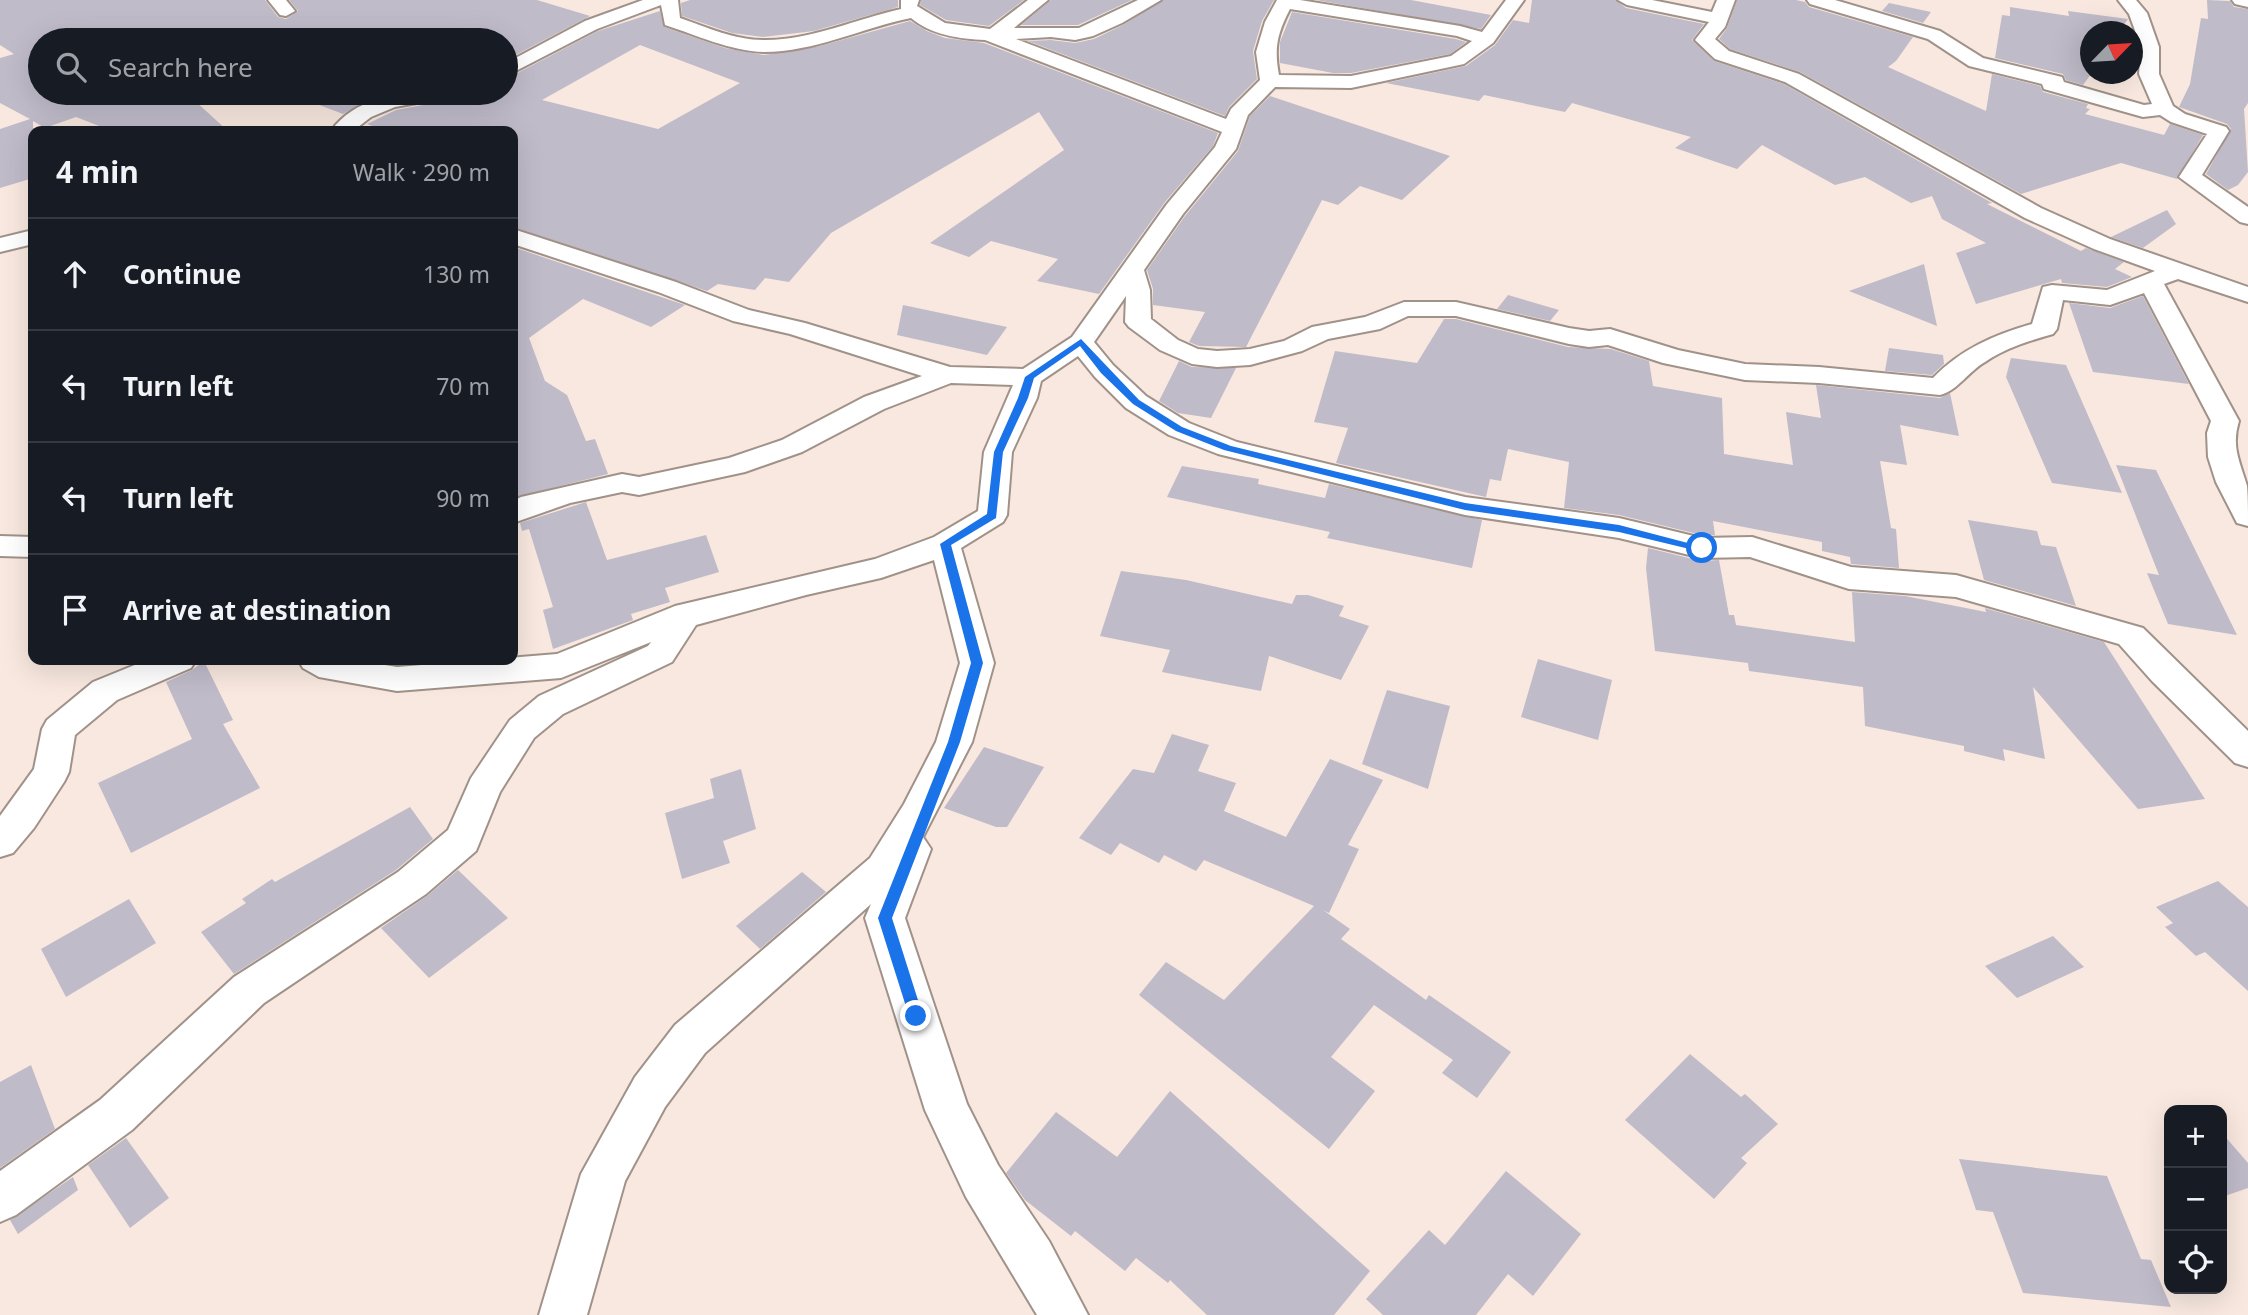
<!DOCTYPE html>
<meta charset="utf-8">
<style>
body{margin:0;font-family:"Noto Sans",sans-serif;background:#20242c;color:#f1f3f6}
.controls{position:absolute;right:21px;bottom:21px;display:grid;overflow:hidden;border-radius:14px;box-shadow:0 7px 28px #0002}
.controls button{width:63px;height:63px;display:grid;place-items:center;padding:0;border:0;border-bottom:2px solid #363941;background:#171b24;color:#f1f3f6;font:35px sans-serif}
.compass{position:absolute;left:2080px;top:21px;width:63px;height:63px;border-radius:50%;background:#171b24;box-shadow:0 7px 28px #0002;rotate:65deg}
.stop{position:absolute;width:21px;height:21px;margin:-16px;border:5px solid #1a73e8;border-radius:50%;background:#fff}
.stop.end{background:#1a73e8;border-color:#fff;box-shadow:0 2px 7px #0008}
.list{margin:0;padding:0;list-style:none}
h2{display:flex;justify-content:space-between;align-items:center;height:91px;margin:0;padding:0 28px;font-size:30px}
h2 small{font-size:23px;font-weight:400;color:#9ea1a6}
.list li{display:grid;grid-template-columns:46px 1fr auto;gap:21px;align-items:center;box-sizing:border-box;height:112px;padding:0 28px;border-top:2px solid #363941}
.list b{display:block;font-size:26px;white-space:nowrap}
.list em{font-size:23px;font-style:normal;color:#9ea1a6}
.icon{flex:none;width:38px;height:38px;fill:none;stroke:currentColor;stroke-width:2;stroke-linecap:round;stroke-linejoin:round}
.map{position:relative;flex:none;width:2248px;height:1315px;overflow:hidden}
.search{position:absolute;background:#171b24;box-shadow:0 7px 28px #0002;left:28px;top:28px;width:490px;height:77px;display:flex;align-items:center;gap:18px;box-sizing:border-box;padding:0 24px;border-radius:38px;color:#9ea1a6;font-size:26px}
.panel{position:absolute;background:#171b24;box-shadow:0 7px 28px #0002;left:28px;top:126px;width:490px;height:539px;border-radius:14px}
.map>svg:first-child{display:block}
.building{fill:#c0bbc9;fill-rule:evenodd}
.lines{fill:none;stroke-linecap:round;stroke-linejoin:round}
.minor-casing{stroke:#a09289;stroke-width:4}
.minor{fill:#fff;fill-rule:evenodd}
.route{fill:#1a73e8}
</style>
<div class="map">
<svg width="2248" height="1315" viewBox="0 0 2248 1315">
<rect width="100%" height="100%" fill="#f8e8df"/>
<path class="building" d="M 0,0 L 265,0 L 278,17 L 286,19 L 298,11 L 289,0 L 537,0 L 590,16 L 506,60 L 506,40 L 40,40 L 40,93 L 180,93 L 194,100 L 228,131 L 112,131 L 76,117 L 45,128 L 33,121 L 33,178 L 0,188 L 0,129 L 30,119 L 0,103 L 0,58 L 14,54 L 0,45 Z
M 690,0 L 898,0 L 898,7 L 814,31 L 763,37 L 732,33 L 682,16 L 681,3 Z
M 921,0 L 1024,0 L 989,26 L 946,20 L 920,5 Z
M 1051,0 L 1132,0 L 1078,25 L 1021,25 Z
M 1163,0 L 1274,0 L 1262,21 L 1253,51 L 1257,79 L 1229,107 L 1225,116 L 1028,41 L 1051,40 L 1075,43 L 1094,39 L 1123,25 Z
M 1316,0 L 1411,0 L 1491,15 L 1481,29 Z
M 1532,0 L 1616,0 L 1626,8 L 1704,24 L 1692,40 L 1714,61 L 1784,84 L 1992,203 L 1987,204 L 2081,251 L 2086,248 L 2124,262 L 2115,269 L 2132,277 L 2107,287 L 2062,283 L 2061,279 L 1976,304 L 1956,253 L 1986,243 L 1942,219 L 1932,196 L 1911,203 L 1865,177 L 1835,185 L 1762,145 L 1737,169 L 1675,148 L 1691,137 L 1572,103 L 1565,112 L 1484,95 L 1479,101 L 1386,83 L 1466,66 L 1495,45 L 1513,20 L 1529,23 Z
M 1737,0 L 1796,0 L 1805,2 L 1809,7 L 1913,37 L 1896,61 L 1888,67 L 1986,111 L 1992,74 L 2040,86 L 2043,92 L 2088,104 L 2086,108 L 2090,109 L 2085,114 L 2164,135 L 2170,124 L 2203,135 L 2177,179 L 2121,163 L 2021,194 L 1800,72 L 1730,49 L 1719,39 L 1727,28 Z
M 2207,0 L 2230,1 L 2234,7 L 2248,9 L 2248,103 L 2244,109 L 2248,172 L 2238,185 L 2228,190 L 2206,174 L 2231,129 L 2227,124 L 2179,107 L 2190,84 L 2201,18 L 2208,19 Z
M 1889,3 L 1931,12 L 1923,23 L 1882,11 Z
M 2010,7 L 2069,16 L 2068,11 L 2128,19 L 2119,32 L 2090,32 L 2091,74 L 2083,85 L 2066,80 L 2063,74 L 1995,58 L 2002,15 L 2010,16 Z
M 660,11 L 664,27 L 725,48 L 764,55 L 820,46 L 910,21 L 927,31 L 945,38 L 984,43 L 1218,133 L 1213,146 L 1165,202 L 1099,294 L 1037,281 L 1058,259 L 991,241 L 969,257 L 930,243 L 1064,150 L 1039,112 L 831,233 L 789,282 L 765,278 L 755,290 L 718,284 L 707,291 L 513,227 L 513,131 L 386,131 L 367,124 L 396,110 L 450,100 L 456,93 L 506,93 L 506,79 L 598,31 ZM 640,45 L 740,83 L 658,129 L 542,100 Z
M 1292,12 L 1456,39 L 1466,42 L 1450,54 L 1351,73 L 1333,73 L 1280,63 L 1280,42 Z
M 288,93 L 396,93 L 369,99 L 343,114 Z
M 1270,96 L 1450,156 L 1402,200 L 1360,186 L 1338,205 L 1322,200 L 1246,347 L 1199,346 L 1189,342 L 1205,312 L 1153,305 L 1153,289 L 1147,270 L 1185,216 L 1238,151 L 1250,116 Z
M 2167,210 L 2176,224 L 2143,248 L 2111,237 Z
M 513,247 L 685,305 L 651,327 L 583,299 L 529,338 L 545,381 L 567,395 L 586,441 L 595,439 L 608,474 L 513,498 Z
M 1924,264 L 1937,326 L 1849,291 Z
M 1508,295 L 1559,310 L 1550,321 L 1497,309 Z
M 2143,296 L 2189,384 L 2093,372 L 2069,303 L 2110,308 Z
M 903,305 L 1007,327 L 987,355 L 897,335 Z
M 1444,319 L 1456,319 L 1568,347 L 1611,349 L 1649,361 L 1653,386 L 1722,398 L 1724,454 L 1793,465 L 1786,412 L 1821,418 L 1816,385 L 1940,398 L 1950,393 L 1959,436 L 1900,425 L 1907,465 L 1880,461 L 1891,528 L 1896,529 L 1899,568 L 1851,564 L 1850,557 L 1822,551 L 1822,542 L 1713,521 L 1715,535 L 1702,535 L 1619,515 L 1564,508 L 1569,462 L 1508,449 L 1501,481 L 1490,479 L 1486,497 L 1336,463 L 1348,428 L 1314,422 L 1335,351 L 1417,363 Z
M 1889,348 L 1943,355 L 1944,364 L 1932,375 L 1885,371 Z
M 2011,358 L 2066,365 L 2122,493 L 2052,483 L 2006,377 Z
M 1179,361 L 1192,367 L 1236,368 L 1211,418 L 1178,413 L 1159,401 Z
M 2116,465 L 2156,470 L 2237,635 L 2168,624 L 2147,573 L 2159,575 Z
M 1182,466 L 1259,479 L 1258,484 L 1325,498 L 1329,484 L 1482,520 L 1472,568 L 1327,538 L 1330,532 L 1167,497 Z
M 586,502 L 607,560 L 706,535 L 719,572 L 665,588 L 670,602 L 631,614 L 633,620 L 553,649 L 543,610 L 553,607 L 529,529 L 522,531 L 520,523 Z
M 1968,520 L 2037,531 L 2041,545 L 2056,547 L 2076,606 L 1984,580 Z
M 1648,548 L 1701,561 L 1719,560 L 1729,615 L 1734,615 L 1736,625 L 1855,642 L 1852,592 L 1905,596 L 1986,612 L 1985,608 L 1988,609 L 2104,642 L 2205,799 L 2138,809 L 2033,687 L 2045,759 L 2003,749 L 2005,761 L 1964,751 L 1964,746 L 1865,726 L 1863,687 L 1749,671 L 1748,663 L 1655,651 L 1646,568 Z
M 1121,571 L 1186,580 L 1292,604 L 1296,595 L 1308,595 L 1344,606 L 1339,616 L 1369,626 L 1341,680 L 1269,656 L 1261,691 L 1162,672 L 1170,650 L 1100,636 Z
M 1538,659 L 1612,680 L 1598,740 L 1521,717 Z
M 204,661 L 233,720 L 223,724 L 260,788 L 131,853 L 98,783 L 192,739 L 166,682 L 192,670 Z
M 1387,690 L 1450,706 L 1428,789 L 1362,764 Z
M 1172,734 L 1209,745 L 1198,771 L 1236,783 L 1224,811 L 1286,837 L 1330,759 L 1383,780 L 1348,845 L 1359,849 L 1329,913 L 1323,910 L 1350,929 L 1341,939 L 1426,1000 L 1429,995 L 1511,1052 L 1477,1098 L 1442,1073 L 1453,1060 L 1374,1005 L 1331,1057 L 1375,1091 L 1329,1149 L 1139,995 L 1166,962 L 1224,1000 L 1314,906 L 1204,860 L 1196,871 L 1164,855 L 1159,863 L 1120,843 L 1111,855 L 1079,838 L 1133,769 L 1154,773 Z
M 984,747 L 1044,767 L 1007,827 L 996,827 L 944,808 Z
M 741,769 L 756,829 L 723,841 L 730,863 L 682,879 L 665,813 L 714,798 L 710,779 Z
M 410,807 L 433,839 L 396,870 L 234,974 L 201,932 L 246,903 L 242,899 L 272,879 L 275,882 Z
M 458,870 L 508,918 L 429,978 L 381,928 L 427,896 Z
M 802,872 L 826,892 L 760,949 L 736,926 Z
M 2218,881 L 2248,907 L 2248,991 L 2205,952 L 2196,956 L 2165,927 L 2173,923 L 2156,907 Z
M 129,899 L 156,943 L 66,997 L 41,949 Z
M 2053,936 L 2084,967 L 2017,998 L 1985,966 Z
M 1690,1054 L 1741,1097 L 1745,1094 L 1778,1124 L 1741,1158 L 1747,1163 L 1714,1199 L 1625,1120 Z
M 31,1065 L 55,1129 L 0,1168 L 0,1082 Z
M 1170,1091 L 1370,1271 L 1334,1315 L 1207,1315 L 1170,1280 L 1168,1283 L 1136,1258 L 1125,1271 L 1075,1231 L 1071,1236 L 1025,1200 L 1006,1173 L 1056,1112 L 1117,1157 Z
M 2222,1133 L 2248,1163 L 2248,1188 L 2222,1197 Z
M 126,1138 L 169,1198 L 130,1228 L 88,1165 Z
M 1959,1159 L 2107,1176 L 2141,1259 L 2151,1260 L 2171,1307 L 2023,1293 L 1993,1212 L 1976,1210 Z
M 1506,1171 L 1581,1234 L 1533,1296 L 1508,1274 L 1476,1315 L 1383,1315 L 1366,1299 L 1429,1230 L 1445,1245 Z
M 73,1177 L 78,1190 L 18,1234 L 10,1220 Z"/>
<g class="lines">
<defs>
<path id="minor" d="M 268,0 L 286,0 L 295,11 L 286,16 L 280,15 Z
M 643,0 L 678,0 L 680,18 C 706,27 735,40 763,40 C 809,41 856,19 901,9 L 901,0 L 919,0 L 917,6 L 945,23 L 990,29 L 1028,0 L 1048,0 L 1014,28 L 1079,28 L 1138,0 L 1161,0 L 1122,23 L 1093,36 L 1075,40 L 1051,37 L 1016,39 L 1226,119 L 1231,109 L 1260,80 L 1256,52 L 1265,22 L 1277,0 L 1300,0 L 1460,26 L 1482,32 L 1506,0 L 1524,0 L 1493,43 L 1464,64 L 1351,88 L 1275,87 L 1248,115 L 1236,149 L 1183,214 L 1144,270 L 1150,290 L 1151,319 L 1178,340 L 1198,349 L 1217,351 L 1250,349 L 1284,341 L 1312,327 L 1365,317 L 1404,302 L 1456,302 L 1569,328 L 1589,331 L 1610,329 L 1678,350 L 1745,364 L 1819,367 L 1933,378 C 1961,349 1994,335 2032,324 L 2043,287 L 2052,285 L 2107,290 L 2155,271 L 2094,249 L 2025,218 L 1785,82 L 1715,59 L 1695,40 L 1709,22 L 1627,5 L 1618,0 L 1652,0 L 1712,12 L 1717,0 L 1735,0 L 1725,27 L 1715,39 L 1729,51 L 1799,74 L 2041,208 L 2110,239 L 2248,287 L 2248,302 L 2178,279 L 2164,284 L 2239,421 C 2231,447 2240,462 2247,486 C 2248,497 2248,514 2248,526 L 2237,523 L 2216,482 L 2208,457 L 2207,433 L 2211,421 L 2144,293 L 2110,305 L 2063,300 L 2057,329 L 2053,334 C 2029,341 2005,348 1985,362 C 1969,371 1957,391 1940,395 L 1819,383 L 1745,380 L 1663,363 L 1608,345 L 1589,347 L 1569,344 L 1456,316 L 1408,316 L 1380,329 L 1328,339 L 1302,351 L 1250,365 L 1217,367 L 1192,364 L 1160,350 L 1129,327 L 1125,322 L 1126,296 L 1094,342 L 1113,365 L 1146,396 L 1189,423 L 1237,442 L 1465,497 L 1619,518 L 1702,538 L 1752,537 L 1851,567 L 1956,575 L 2143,628 L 2248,731 L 2248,767 L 2235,763 L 2152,681 L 2119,644 L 1956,597 L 1849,589 L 1750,557 L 1702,558 L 1619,538 L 1465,515 L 1218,454 L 1169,435 L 1126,408 L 1095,377 L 1078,356 L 1041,381 L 1037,398 L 1012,452 L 1007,515 L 1003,522 L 961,548 L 994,663 L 972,742 L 923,837 L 931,849 L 905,918 L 967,1104 L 998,1165 L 1049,1241 L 1088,1315 L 1037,1315 L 966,1197 L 925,1110 L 865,918 L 871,904 L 705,1053 L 665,1107 L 625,1181 L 587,1315 L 539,1315 L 581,1174 L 635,1077 L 675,1025 L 870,858 L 904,804 L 936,742 L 960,663 L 934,560 L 881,578 L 806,595 L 696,625 L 672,662 L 563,714 L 534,738 L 500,792 L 476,851 L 426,894 L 264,1003 L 132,1130 L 16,1215 L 0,1222 L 0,1171 L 100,1100 L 234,977 L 398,872 L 448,830 L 471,778 L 510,720 L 539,696 L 648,646 L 651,642 L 561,678 L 397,691 L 319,677 L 303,668 L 298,660 L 355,660 L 397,667 L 557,654 L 675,606 L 875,559 L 934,537 L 978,511 L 984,452 L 1013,385 L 951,383 L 884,409 L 802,452 L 745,472 L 639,495 L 622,492 L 570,503 L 513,523 L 513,501 L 521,497 L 622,474 L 639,477 L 729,458 L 782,440 L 864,397 L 922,376 L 790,334 L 733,321 L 658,292 L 513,244 L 513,229 L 676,282 L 749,310 L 805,323 L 950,367 L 1023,369 L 1072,337 L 1167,204 L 1215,147 L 1222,132 L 985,40 C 960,39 931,35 911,18 C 862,28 814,52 764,52 C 730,51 696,35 665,25 L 661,5 L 597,29 L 506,76 L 506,63 L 585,21 ZM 1290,9 L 1457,36 L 1472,41 L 1451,56 L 1351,76 L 1279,75 C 1274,48 1277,34 1290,9 Z
M 1807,0 L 1835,0 L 1940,31 L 1983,58 L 2062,77 L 2064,82 L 2144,105 L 2152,104 L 2139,74 L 2141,47 L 2129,14 L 2118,0 L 2136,0 L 2147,13 L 2159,47 L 2159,74 L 2173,106 L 2185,114 L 2226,127 L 2229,131 L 2202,175 L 2248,207 L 2248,224 L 2240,222 L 2179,177 L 2207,134 L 2171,122 L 2160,115 L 2143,117 L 2044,89 L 2042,84 L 1969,66 L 1928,39 L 1810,4 Z
M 2232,0 L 2248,0 L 2248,7 L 2235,4 Z
M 453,93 L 450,97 L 395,107 L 371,117 L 353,131 L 331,131 C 358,93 411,91 453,93 Z
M 33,230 L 33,244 L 0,252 L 0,238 Z
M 0,536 L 33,537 L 33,557 L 0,556 Z
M 147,660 L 196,660 L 191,668 L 117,700 L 75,735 L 69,772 L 64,782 L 34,828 L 13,853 L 0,857 L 0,816 L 34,769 L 42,729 L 47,720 L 93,682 Z"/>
</defs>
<use href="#minor" class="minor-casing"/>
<use href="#minor" class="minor"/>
</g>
<path class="route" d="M 1081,339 L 1139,400 L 1182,427 L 1231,446 L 1465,503 L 1619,525 L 1707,548 L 1702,552 L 1619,532 L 1465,510 L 1224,450 L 1176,431 L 1133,404 L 1101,373 L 1080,346 L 1034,378 L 1028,398 L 1003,452 L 996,518 L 951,545 L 983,663 L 960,742 L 892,918 L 923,1016 L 916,1022 L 909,1016 L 878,918 L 948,742 L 971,663 L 940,544 L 987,514 L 994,452 L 1018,398 L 1025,377 Z"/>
</svg>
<div class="controls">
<button>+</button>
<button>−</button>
<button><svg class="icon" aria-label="locate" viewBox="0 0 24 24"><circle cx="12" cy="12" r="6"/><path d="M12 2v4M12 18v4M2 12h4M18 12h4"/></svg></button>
</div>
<svg class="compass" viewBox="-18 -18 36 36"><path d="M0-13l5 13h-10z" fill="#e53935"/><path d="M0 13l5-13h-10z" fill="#9ea1a6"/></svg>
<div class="stop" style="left:1702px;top:548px"></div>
<div class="stop end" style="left:916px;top:1016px"></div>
<div class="search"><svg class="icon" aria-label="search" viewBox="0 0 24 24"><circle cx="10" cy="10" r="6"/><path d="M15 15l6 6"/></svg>Search here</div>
<section class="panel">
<h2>4 min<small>Walk · 290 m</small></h2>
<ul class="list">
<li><svg class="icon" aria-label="ahead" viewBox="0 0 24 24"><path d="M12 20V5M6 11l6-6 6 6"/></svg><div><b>Continue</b></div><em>130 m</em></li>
<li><svg class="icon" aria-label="left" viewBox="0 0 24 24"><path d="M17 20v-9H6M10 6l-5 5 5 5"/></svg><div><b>Turn left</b></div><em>70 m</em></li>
<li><svg class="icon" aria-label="left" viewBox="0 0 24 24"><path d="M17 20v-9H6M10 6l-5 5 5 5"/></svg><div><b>Turn left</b></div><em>90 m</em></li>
<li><svg class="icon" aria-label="arrive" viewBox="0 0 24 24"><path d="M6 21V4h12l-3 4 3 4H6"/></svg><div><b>Arrive at destination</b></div></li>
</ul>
</section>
</div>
